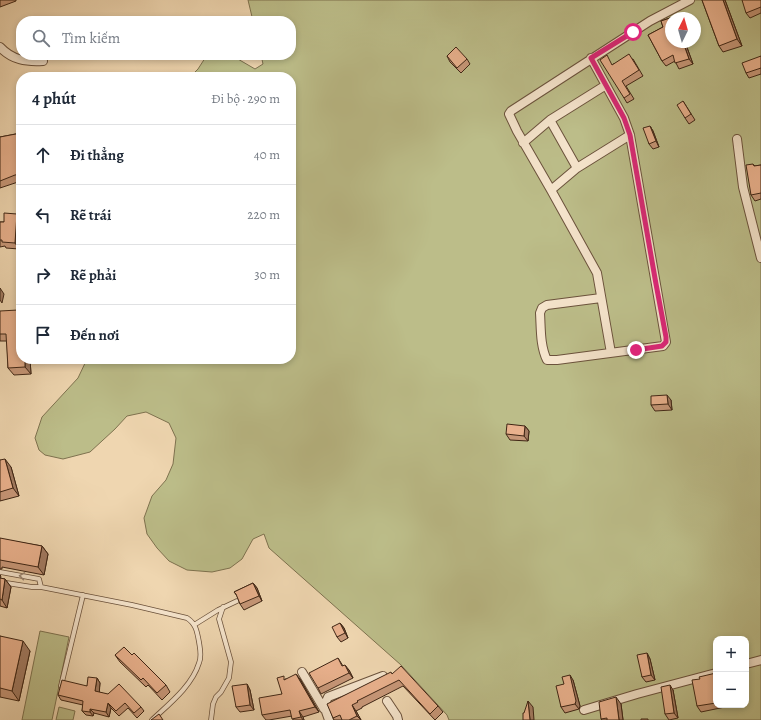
<!DOCTYPE html>
<html lang="vi">
<meta charset="utf-8">
<style>
body{margin:0;font-family:Alegreya,serif;background:#f2f2f3;color:#1f2937}
.controls{position:absolute;right:12px;bottom:12px;display:grid;overflow:hidden;border-radius:8px;box-shadow:0 2px 6px #0003}
.controls button{width:36px;height:36px;display:grid;place-items:center;padding:0;border:0;border-bottom:1px solid #e0e1e3;background:#fff;color:#1f2937;font:20px sans-serif}
.compass{position:absolute;left:665px;top:12px;width:36px;height:36px;border-radius:50%;background:#fff;box-shadow:0 2px 6px #0003;rotate:5deg}
.stop{position:absolute;width:12px;height:12px;margin:-9px;border:3px solid #db2777;border-radius:50%;background:#fff}
.stop.end{background:#db2777;border-color:#fff;box-shadow:0 1px 4px #0008}
.list{margin:0;padding:0;list-style:none}
h2{display:flex;justify-content:space-between;align-items:center;height:52px;margin:0;padding:0 16px;font-size:17px}
h2 small{font-size:13px;font-weight:400;color:#747a83}
.list li{display:grid;grid-template-columns:26px 1fr auto;gap:12px;align-items:center;box-sizing:border-box;height:60px;padding:0 16px;border-top:1px solid #e0e1e3}
.list b{display:block;font-size:15px;white-space:nowrap}
.list em{font-size:13px;font-style:normal;color:#747a83}
.icon{flex:none;width:22px;height:22px;fill:none;stroke:currentColor;stroke-width:2;stroke-linecap:round;stroke-linejoin:round}
.map{position:relative;flex:none;width:761px;height:720px;overflow:hidden}
.search{position:absolute;background:#fff;box-shadow:0 2px 6px #0003;left:16px;top:16px;width:280px;height:44px;display:flex;align-items:center;gap:10px;box-sizing:border-box;padding:0 14px;border-radius:16px;color:#747a83;font-size:15px}
.panel{position:absolute;background:#fff;box-shadow:0 2px 6px #0003;left:16px;top:72px;width:280px;height:292px;border-radius:16px}
.map>svg:first-child{display:block}
.green{fill:#bcbd89;stroke:#7e724f;fill-rule:evenodd}
.lines{fill:none;stroke-linecap:round;stroke-linejoin:round}
.service-casing{stroke:#6b523c;stroke-width:5.5}
.minor-casing{stroke:#6b523c;stroke-width:10}
.service{stroke:#f5e4cc;stroke-width:4}
.minor{stroke:#f5e4cc;stroke-width:8}
.wall{fill:#c89879;stroke:#3f2615}
.shaded-wall{fill:#a37c63;stroke:#3f2615}
.building{fill:#e9b18d;stroke:#3f2615}
.oneway{stroke:#9a8570}
.route{stroke:#db2777;stroke-width:5}
</style>
<div class="map">
<svg width="761" height="720" viewBox="0 0 761 720">
<rect width="100%" height="100%" fill="#efd6b0"/>
<filter id="stains"><feTurbulence type="fractalNoise" baseFrequency=".005" numOctaves="4"/><feColorMatrix values="0 0 0 0 .2 0 0 0 0 .09 0 0 0 0 .02 0 0 0 .5 -.17"/></filter>
<radialGradient id="worn" r=".72"><stop offset=".6" stop-color="#630" stop-opacity="0"/><stop offset="1" stop-color="#630" stop-opacity=".3"/></radialGradient>
<path class="green" d="M 248,0 L 761,0 L 761,720 L 449,720 L 447,715 L 401,665 L 269,548 L 264,534 L 253,539 L 242,559 L 230,568 L 212,572 L 187,570 L 169,561 L 157,548 L 147,534 L 144,518 L 152,496 L 166,480 L 173,464 L 176,438 L 169,423 L 146,412 L 127,416 L 115,429 L 90,452 L 63,459 L 45,455 L 39,450 L 35,438 L 42,417 L 78,378 L 87,359 L 291,359 L 291,77 L 190,77 L 198,69 L 207,55 L 231,55 L 255,69 L 263,64 L 261,55 L 291,55 L 291,21 L 253,21 ZM 671,18 L 695,18 L 695,42 L 671,42 ZM 716,639 L 746,639 L 746,705 L 716,705 Z
M 40,631 L 69,637 L 52,720 L 22,720 Z
M 59,707 L 75,711 L 73,720 L 56,720 Z"/>
<g class="lines">
<defs>
<path id="service" d="M 0,572 L 39,579 L 41,587 L 32,587 L 0,582
M 41,587 L 132,605 L 187,618 C 196,624 197,631 199,642 C 200,649 202,656 199,663 C 192,686 169,704 152,720
M 194,625 L 218,610 L 237,601
M 61,686 L 83,595
M 211,720 L 213,704 L 216,697 L 221,692 L 229,678 L 231,662 L 219,619 L 223,607"/>
<path id="minor" d="M 0,47 C 12,60 26,62 43,61
M 591,58 L 624,118 L 630,135 L 666,342 L 663,346 L 557,360 L 547,360 C 540,346 541,328 540,313 L 542,308 L 547,305 L 601,298
M 550,120 L 577,168
M 737,139 L 743,187 L 761,258
M 523,143 L 550,120 L 606,85
M 551,190 L 577,168 L 630,135
M 611,353 L 597,273 L 551,190 L 517,131 L 509,114 L 511,111 L 650,21 L 690,0
M 746,664 L 761,660
M 302,672 L 324,709
M 387,701 L 397,716 L 398,720
M 584,710 L 637,694 L 716,673
M 329,720 L 324,706 L 328,697 L 383,676"/>
</defs>
<use href="#service" class="service-casing"/>
<use href="#minor" class="minor-casing"/>
<use href="#service" class="service"/>
<use href="#minor" class="minor"/>
</g>
<path class="wall" d="M 0,0 L 16,0 L 16,1 L 0,7 Z
M 702,0 L 725,0 L 742,46 L 723,52 L 719,46 Z
M 761,0 L 761,13 L 750,18 L 746,13 Z
M 679,15 L 682,18 L 671,18 L 671,42 L 685,42 L 693,64 L 679,69 L 675,61 L 666,66 L 662,61 L 648,35 L 663,27 L 661,21 Z
M 447,56 L 467,59 L 470,64 L 461,73 L 450,62 Z
M 761,56 L 761,74 L 749,78 L 746,73 Z
M 633,59 L 643,76 L 626,86 L 634,99 L 627,103 L 624,98 L 613,64 Z
M 683,101 L 695,120 L 689,124 L 685,118 Z
M 650,126 L 653,131 L 659,147 L 653,149 L 649,144 Z
M 21,133 L 21,181 L 0,188 L 0,137 Z
M 753,164 L 755,166 L 761,165 L 761,199 L 755,201 L 751,195 Z
M 0,222 L 4,222 L 19,249 L 6,248 L 5,246 L 0,247 Z
M 0,311 L 21,359 L 30,359 L 31,374 L 14,375 L 8,368 L 7,341 L 0,341 Z
M 671,400 L 672,410 L 655,411 L 651,405 Z
M 525,426 L 529,431 L 528,441 L 510,440 L 506,434 Z
M 0,460 L 11,467 L 19,496 L 0,501 Z
M 0,539 L 42,546 L 48,554 L 44,575 L 2,567 L 2,569 L 0,569 Z
M 0,575 L 1,576 L 0,578 L 5,579 L 11,587 L 7,608 L 0,606 Z
M 253,583 L 257,588 L 262,601 L 244,610 L 240,604 L 237,596 L 234,592 Z
M 340,623 L 344,628 L 348,638 L 341,642 L 337,637 Z
M 0,636 L 30,651 L 19,701 L 0,697 Z
M 647,653 L 650,659 L 655,680 L 646,682 L 642,677 Z
M 115,655 L 132,655 L 166,685 L 170,692 L 162,700 L 148,685 L 146,687 L 120,662 Z
M 338,658 L 343,666 L 349,670 L 353,678 L 321,694 L 318,688 Z
M 716,673 L 716,705 L 725,705 L 725,707 L 701,712 L 697,706 Z
M 393,674 L 438,706 L 443,712 L 435,720 L 403,686 L 362,707 L 362,708 L 356,711 L 361,720 L 334,720 L 333,718 Z
M 97,678 L 100,683 L 99,692 L 141,707 L 144,711 L 137,718 L 128,708 L 119,716 L 111,708 L 109,717 L 94,713 L 93,716 L 86,715 L 82,711 L 83,705 L 61,700 L 58,695 L 87,686 Z
M 285,679 L 300,679 L 319,712 L 303,717 L 304,720 L 293,720 L 292,716 L 269,720 L 266,720 L 262,715 L 282,694 Z
M 573,680 L 580,706 L 579,709 L 565,713 L 561,707 L 564,684 Z
M 247,684 L 250,690 L 254,710 L 240,712 L 236,707 Z
M 673,690 L 678,718 L 669,720 L 665,714 Z
M 621,704 L 623,720 L 602,720 L 601,719 Z"/>
<path class="shaded-wall" d="M 723,0 L 725,0 L 742,46 L 737,39 Z
M 683,42 L 685,42 L 693,64 L 689,59 Z
M 650,126 L 653,131 L 659,147 L 656,141 Z
M 17,214 L 21,220 L 19,249 L 15,243 Z
M 0,288 L 4,294 L 2,303 L 0,300 Z
M 25,359 L 30,359 L 31,374 L 25,367 Z
M 667,395 L 671,400 L 672,410 L 668,404 Z
M 525,426 L 529,431 L 528,441 L 524,436 Z
M 5,459 L 11,467 L 19,496 L 13,488 Z
M 42,546 L 48,554 L 44,575 L 38,567 Z
M 5,579 L 11,587 L 7,608 L 2,600 Z
M 253,583 L 257,588 L 262,601 L 259,596 Z
M 340,623 L 344,628 L 348,638 L 345,633 Z
M 23,641 L 30,651 L 19,701 L 12,691 Z
M 647,653 L 650,659 L 655,680 L 651,675 Z
M 345,665 L 349,670 L 353,678 L 349,673 Z
M 296,674 L 300,679 L 319,712 L 315,707 Z
M 570,675 L 573,680 L 580,706 L 579,709 L 575,704 Z
M 97,678 L 100,683 L 99,696 L 95,691 Z
M 247,684 L 250,690 L 254,710 L 250,705 Z
M 670,685 L 673,690 L 678,718 L 674,713 Z
M 616,697 L 621,704 L 623,720 L 619,720 Z
M 528,701 L 533,707 L 534,720 L 530,720 Z
M 108,703 L 111,708 L 109,717 L 106,712 Z
M 352,705 L 356,711 L 361,720 L 357,716 Z
M 90,709 L 94,713 L 93,716 L 90,712 Z
M 299,711 L 303,717 L 304,720 L 303,720 L 301,717 Z"/>
<path class="building" d="M 702,0 L 723,0 L 737,39 L 719,46 Z
M 742,0 L 761,0 L 761,7 L 746,13 Z
M 679,15 L 681,18 L 671,18 L 671,42 L 683,42 L 689,59 L 675,63 L 673,55 L 662,61 L 648,35 L 663,27 L 661,21 Z
M 456,47 L 467,59 L 457,68 L 447,56 Z
M 629,54 L 639,70 L 622,81 L 630,94 L 624,98 L 600,60 L 607,55 L 612,65 Z
M 761,56 L 761,68 L 746,73 L 742,63 Z
M 55,74 L 64,77 L 54,77 Z
M 683,101 L 691,114 L 685,118 L 677,105 Z
M 650,126 L 656,141 L 649,144 L 643,128 Z
M 21,133 L 21,174 L 15,175 L 0,181 L 0,137 Z
M 753,164 L 754,166 L 761,165 L 761,193 L 751,195 L 746,165 Z
M 4,213 L 17,214 L 15,243 L 2,242 L 2,240 L 0,240 L 0,222 L 4,222 Z
M 18,307 L 21,307 L 21,359 L 25,359 L 25,367 L 8,368 L 6,334 L 0,334 L 0,311 L 18,310 Z
M 667,395 L 668,404 L 651,405 L 651,396 Z
M 507,424 L 525,426 L 524,436 L 506,434 Z
M 5,459 L 13,488 L 0,492 L 0,460 Z
M 0,538 L 42,546 L 38,567 L 0,560 Z
M 0,578 L 5,579 L 2,600 L 0,599 Z
M 253,583 L 259,596 L 240,604 L 236,594 L 234,592 Z
M 340,623 L 345,633 L 337,637 L 332,627 Z
M 0,636 L 23,641 L 12,691 L 0,688 Z
M 124,647 L 132,655 L 134,653 L 166,685 L 157,693 L 143,678 L 141,680 L 115,655 Z
M 647,653 L 651,675 L 642,677 L 637,655 Z
M 338,658 L 342,666 L 345,665 L 349,673 L 318,688 L 309,673 Z
M 401,666 L 438,706 L 430,714 L 399,680 L 357,701 L 358,702 L 352,705 L 357,716 L 349,720 L 342,720 L 340,715 L 333,718 L 327,704 L 391,672 L 392,674 Z
M 716,673 L 716,703 L 697,706 L 692,680 L 700,679 L 699,677 Z
M 296,674 L 315,707 L 299,711 L 301,717 L 292,719 L 290,710 L 262,715 L 259,698 L 282,694 L 277,678 L 284,676 L 284,680 Z
M 570,675 L 576,701 L 575,704 L 561,707 L 556,686 L 564,684 L 562,677 Z
M 88,677 L 97,678 L 95,691 L 108,694 L 119,684 L 141,707 L 134,713 L 125,703 L 116,711 L 108,703 L 106,712 L 90,709 L 90,712 L 82,711 L 83,701 L 58,695 L 62,680 L 87,686 Z
M 247,684 L 250,705 L 236,707 L 232,686 Z
M 670,685 L 674,713 L 665,714 L 661,687 Z
M 616,697 L 619,720 L 607,720 L 607,718 L 601,719 L 599,702 Z
M 528,701 L 530,720 L 523,720 L 523,713 L 524,713 Z
M 159,714 L 163,720 L 151,720 Z
M 641,719 L 648,719 L 648,720 L 641,720 Z"/>
<defs><path id="oneway-chevron" d="M-2-3.5L2.5 0L-2 3.5" fill="none" stroke-width="1.6" stroke-linecap="round" stroke-linejoin="round"/></defs>
<use class="oneway" href="#oneway-chevron" transform="translate(22 576) rotate(-171)"/>
<g class="lines">
<path class="route" d="M 633,32 L 591,58 L 624,118 L 630,135 L 656,284 L 666,337 L 666,342 L 662,346 L 636,350"/>
</g>
<rect width="100%" height="100%" filter="url(#stains)"/>
<rect width="100%" height="100%" fill="url(#worn)"/>
</svg>
<div class="controls">
<button>+</button>
<button>−</button>
</div>
<svg class="compass" viewBox="-18 -18 36 36"><path d="M0-13l5 13h-10z" fill="#e53935"/><path d="M0 13l5-13h-10z" fill="#747a83"/></svg>
<div class="stop" style="left:633px;top:32px"></div>
<div class="stop end" style="left:636px;top:350px"></div>
<div class="search"><svg class="icon" aria-label="search" viewBox="0 0 24 24"><circle cx="10" cy="10" r="6"/><path d="M15 15l6 6"/></svg>Tìm kiếm</div>
<section class="panel">
<h2>4 phút<small>Đi bộ · 290 m</small></h2>
<ul class="list">
<li><svg class="icon" aria-label="ahead" viewBox="0 0 24 24"><path d="M12 20V5M6 11l6-6 6 6"/></svg><div><b>Đi thẳng</b></div><em>40 m</em></li>
<li><svg class="icon" aria-label="left" viewBox="0 0 24 24"><path d="M17 20v-9H6M10 6l-5 5 5 5"/></svg><div><b>Rẽ trái</b></div><em>220 m</em></li>
<li><svg class="icon" aria-label="right" viewBox="0 0 24 24"><path d="M7 20v-9h11M14 6l5 5-5 5"/></svg><div><b>Rẽ phải</b></div><em>30 m</em></li>
<li><svg class="icon" aria-label="arrive" viewBox="0 0 24 24"><path d="M6 21V4h12l-3 4 3 4H6"/></svg><div><b>Đến nơi</b></div></li>
</ul>
</section>
</div>
